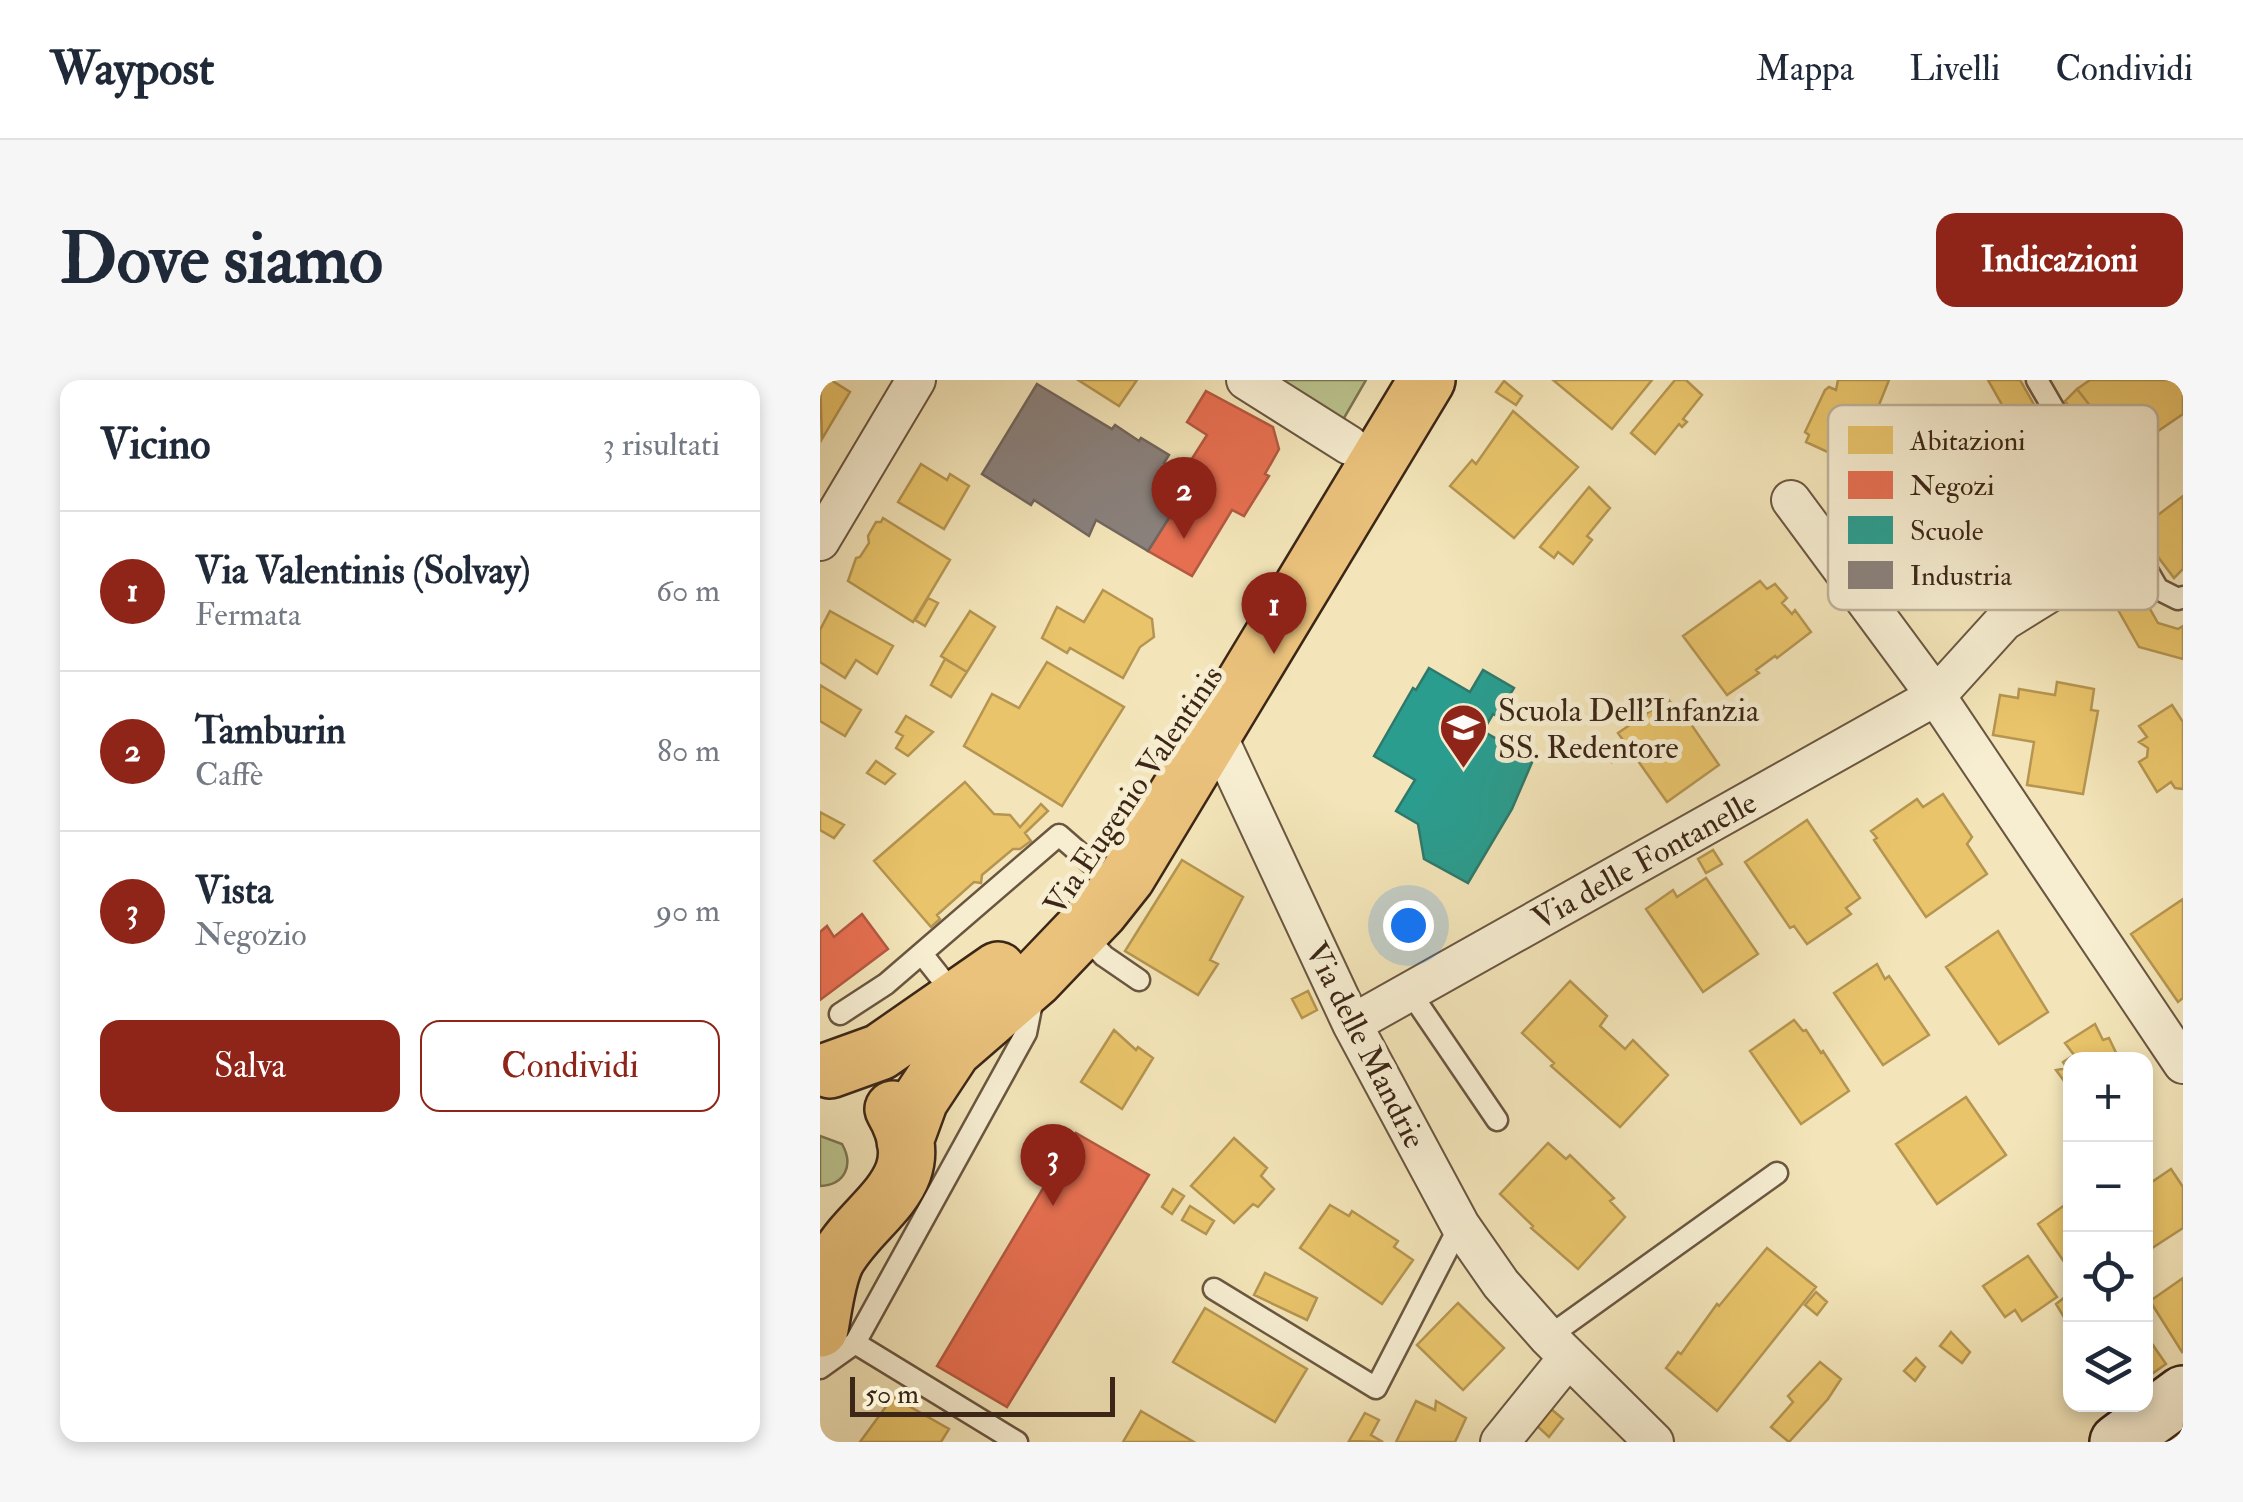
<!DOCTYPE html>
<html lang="it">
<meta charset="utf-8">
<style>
body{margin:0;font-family:"IM FELL Double Pica",serif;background:#f6f6f7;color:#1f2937}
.controls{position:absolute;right:30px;bottom:30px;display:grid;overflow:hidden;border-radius:20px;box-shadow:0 5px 15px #0003}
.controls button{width:90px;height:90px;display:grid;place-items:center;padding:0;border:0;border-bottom:2px solid #e0e1e3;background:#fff;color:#1f2937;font:50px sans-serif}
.scale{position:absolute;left:30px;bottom:25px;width:265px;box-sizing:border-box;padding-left:10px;border:5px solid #3c2617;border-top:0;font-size:28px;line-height:35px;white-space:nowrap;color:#3c2617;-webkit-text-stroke:8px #f7eed2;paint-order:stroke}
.you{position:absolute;left:588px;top:545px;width:35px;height:35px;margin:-25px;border:8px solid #fff;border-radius:50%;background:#1a73e8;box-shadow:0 0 0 15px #1a73e833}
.badge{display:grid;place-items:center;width:65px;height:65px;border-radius:50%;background:#8f2418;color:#fff;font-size:32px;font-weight:700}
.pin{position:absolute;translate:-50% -82px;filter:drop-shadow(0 2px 5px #0008)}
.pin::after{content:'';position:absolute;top:52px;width:35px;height:30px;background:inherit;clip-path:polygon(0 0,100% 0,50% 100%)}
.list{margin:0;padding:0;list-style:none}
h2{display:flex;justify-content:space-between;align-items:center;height:130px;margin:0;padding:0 40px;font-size:42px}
h2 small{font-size:32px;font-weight:400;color:#747a83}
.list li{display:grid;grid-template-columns:65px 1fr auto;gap:30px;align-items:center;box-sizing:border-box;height:160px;padding:0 40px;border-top:2px solid #e0e1e3}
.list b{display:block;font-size:38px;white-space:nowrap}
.list p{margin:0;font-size:32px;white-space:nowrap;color:#747a83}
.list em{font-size:32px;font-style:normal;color:#747a83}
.actions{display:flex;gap:20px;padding:30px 40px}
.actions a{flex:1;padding:22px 0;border:2px solid #8f2418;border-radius:20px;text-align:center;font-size:35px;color:#8f2418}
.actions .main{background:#8f2418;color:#fff}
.icon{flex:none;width:55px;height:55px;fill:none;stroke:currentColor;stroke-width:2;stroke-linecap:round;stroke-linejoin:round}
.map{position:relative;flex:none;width:1363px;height:1062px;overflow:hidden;border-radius:20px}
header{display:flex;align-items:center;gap:60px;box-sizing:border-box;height:140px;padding:0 50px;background:#fff;border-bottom:2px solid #e0e1e3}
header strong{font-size:48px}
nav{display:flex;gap:55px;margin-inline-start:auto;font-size:35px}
.intro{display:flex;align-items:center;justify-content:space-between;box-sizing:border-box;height:240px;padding:0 60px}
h1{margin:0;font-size:70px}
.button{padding:25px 45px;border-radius:20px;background:#8f2418;color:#fff;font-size:35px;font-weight:700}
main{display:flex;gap:60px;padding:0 60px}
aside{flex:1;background:#fff;border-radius:20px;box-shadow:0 5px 15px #0003}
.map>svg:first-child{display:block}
.green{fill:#bbc48f;stroke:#7c7553;stroke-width:2.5}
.homes{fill:#e9c46a;stroke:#b59551;stroke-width:2.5}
.shops{fill:#e76f51;stroke:#b45940;stroke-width:2.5}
.schools{fill:#2a9d8f;stroke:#2f796b;stroke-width:2.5}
.industry{fill:#8a817c;stroke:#73665e;stroke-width:2.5}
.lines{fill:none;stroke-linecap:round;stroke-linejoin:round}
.lane-casing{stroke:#6a5640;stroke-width:25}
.street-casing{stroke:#6a5640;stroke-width:42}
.secondary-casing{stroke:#3c2617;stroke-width:60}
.primary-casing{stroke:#3c2617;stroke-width:60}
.lane{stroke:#f7eed2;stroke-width:20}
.street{stroke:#f7eed2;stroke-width:38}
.secondary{stroke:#f7eed2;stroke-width:55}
.primary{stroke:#eac27c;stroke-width:55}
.labels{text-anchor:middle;stroke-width:10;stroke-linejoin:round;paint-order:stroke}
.poi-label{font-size:32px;fill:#3c2617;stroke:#f7eed2;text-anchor:start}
.street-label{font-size:32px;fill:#3c2617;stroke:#f7eed2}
.key{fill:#f7eed2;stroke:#bfb29a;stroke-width:2.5}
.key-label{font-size:28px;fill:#3c2617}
</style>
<header>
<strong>Waypost</strong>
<nav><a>Mappa</a><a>Livelli</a><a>Condividi</a></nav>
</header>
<div class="intro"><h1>Dove siamo</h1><a class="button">Indicazioni</a></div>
<main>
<aside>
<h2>Vicino<small>3 risultati</small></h2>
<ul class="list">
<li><span class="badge">1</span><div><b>Via Valentinis (Solvay)</b><p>Fermata</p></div><em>60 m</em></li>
<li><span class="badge">2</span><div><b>Tamburin</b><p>Caffè</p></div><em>80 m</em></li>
<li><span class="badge">3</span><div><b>Vista</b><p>Negozio</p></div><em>90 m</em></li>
</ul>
<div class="actions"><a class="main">Salva</a><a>Condividi</a></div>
</aside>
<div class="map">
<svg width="1363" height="1062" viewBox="0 0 1363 1062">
<rect width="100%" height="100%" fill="#f3e5b9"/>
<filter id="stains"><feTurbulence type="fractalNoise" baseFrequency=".002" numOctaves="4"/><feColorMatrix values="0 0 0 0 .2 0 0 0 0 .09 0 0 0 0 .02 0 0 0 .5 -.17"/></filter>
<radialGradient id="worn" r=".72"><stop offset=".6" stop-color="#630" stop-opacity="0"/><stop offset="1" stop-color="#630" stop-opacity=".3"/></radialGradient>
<path class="green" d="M 451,0 L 546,0 L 520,45 Z
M 0,756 L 22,764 C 34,785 25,805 0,806 Z"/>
<path class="homes" d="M 0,0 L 11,0 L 30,12 L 2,59 Z
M 258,0 L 317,0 L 299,26 Z
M 733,0 L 832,0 L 792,49 Z
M 855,0 L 866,0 L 882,15 L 863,39 L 867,42 L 862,47 L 859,44 L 835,74 L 811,53 Z
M 1018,0 L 1069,0 L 1057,30 L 1062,35 L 1044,80 L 1038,86 L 986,62 L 989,55 L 985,52 L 1005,10 L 1009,7 L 1016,10 Z
M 1168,0 L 1200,0 L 1338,243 L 1358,249 L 1363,246 L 1363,279 L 1319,267 Z
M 1270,0 L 1363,0 L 1363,34 L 1325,60 L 1311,41 L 1292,54 L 1257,9 Z
M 684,1 L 702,16 L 696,25 L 676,12 Z
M 1257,9 L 1292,54 L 1278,64 L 1245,21 Z
M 693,31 L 758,87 L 694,158 L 630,106 L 652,80 L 656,84 Z
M 101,84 L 127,100 L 130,94 L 149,106 L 124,149 L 78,122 Z
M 769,107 L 790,128 L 767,156 L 772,160 L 753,184 L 738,172 L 734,178 L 720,167 Z
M 1363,116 L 1363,189 L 1354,198 L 1320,153 L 1333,144 L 1330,141 Z
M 63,138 L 130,180 L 93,242 L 28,201 L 36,178 L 40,177 L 49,163 L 48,156 L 56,142 L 61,142 Z
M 940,201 L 947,209 L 955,204 L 967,218 L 962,223 L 972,234 L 975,230 L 991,252 L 957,278 L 955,276 L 936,290 L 939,293 L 907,315 L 863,256 Z
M 283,210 L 332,239 L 334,257 L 320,267 L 303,298 L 250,268 L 247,273 L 222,258 L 237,227 L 264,242 Z
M 108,218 L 118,223 L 105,246 L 95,240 Z
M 10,231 L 73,266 L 57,294 L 36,280 L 25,298 L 0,282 L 0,250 Z
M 150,231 L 175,247 L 147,292 L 121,276 Z
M 125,279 L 147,292 L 131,317 L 111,305 Z
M 227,282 L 304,327 L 242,426 L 144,366 L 172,314 L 199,328 Z
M 1237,302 L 1274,309 L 1271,330 L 1278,331 L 1263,414 L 1207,405 L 1214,362 L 1173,355 L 1180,315 L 1198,318 L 1199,309 L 1235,315 Z
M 0,305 L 41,330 L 25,356 L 0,341 Z
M 848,319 L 854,327 L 858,325 L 899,385 L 847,422 L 811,371 L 792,382 L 784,371 L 803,360 L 798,353 Z
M 1352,325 L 1363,342 L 1363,409 L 1355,408 L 1351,402 L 1337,412 L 1319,382 L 1327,377 L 1328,368 L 1319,362 L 1327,357 L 1319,346 Z
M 86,336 L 113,352 L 88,376 L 76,368 L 83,356 L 76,352 Z
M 56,381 L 75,394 L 65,404 L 47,393 Z
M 145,402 L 174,434 L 190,435 L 200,447 L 221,424 L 228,431 L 205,453 L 211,461 L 200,469 L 193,469 L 162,495 L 161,503 L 154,502 L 117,535 L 120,539 L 111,547 L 54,481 Z
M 1123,414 L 1152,457 L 1147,464 L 1167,494 L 1106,537 L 1054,460 L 1057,458 L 1051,451 L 1097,419 L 1103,427 Z
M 0,432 L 24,445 L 14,458 L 0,450 Z
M 987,440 L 1040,518 L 1026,528 L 1031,534 L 987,564 L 974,546 L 970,548 L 925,482 Z
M 893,470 L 902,484 L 886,493 L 878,479 Z
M 362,480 L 423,517 L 390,580 L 398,584 L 378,615 L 305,571 Z
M 886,498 L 938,574 L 883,612 L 826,529 L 853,510 L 857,517 Z
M 1363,519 L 1363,618 L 1358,622 L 1311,554 Z
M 1178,551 L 1228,632 L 1179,664 L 1126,587 Z
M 1057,584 L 1065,599 L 1069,596 L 1109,655 L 1063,685 L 1014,613 Z
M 750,601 L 787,636 L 780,646 L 805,669 L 813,660 L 848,695 L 800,747 L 731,686 L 734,683 L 702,653 Z
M 488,611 L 497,630 L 482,638 L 472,619 Z
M 974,640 L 983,651 L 986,650 L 1001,673 L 1003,671 L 1029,711 L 981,744 L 930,671 Z
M 1275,644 L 1283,660 L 1289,658 L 1299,679 L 1250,679 L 1250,709 L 1236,690 L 1247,688 L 1243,682 L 1254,675 L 1245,663 Z
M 294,650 L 316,670 L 318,667 L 333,678 L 302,729 L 261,702 Z
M 1146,717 L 1186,775 L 1117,824 L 1076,764 Z
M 414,758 L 447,788 L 441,796 L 454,809 L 438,827 L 433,824 L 414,843 L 371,806 Z
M 728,763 L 746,779 L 750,775 L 794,818 L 790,821 L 805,837 L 758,889 L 711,848 L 713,846 L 680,814 Z
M 1351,789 L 1363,807 L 1363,848 L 1326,872 L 1326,806 Z
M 353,809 L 364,816 L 352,834 L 342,827 Z
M 1246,824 L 1250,832 L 1250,883 L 1247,886 L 1218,844 Z
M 510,825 L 529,836 L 532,831 L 578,861 L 574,867 L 593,880 L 562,924 L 480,868 Z
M 370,826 L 394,841 L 386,854 L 362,840 Z
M 947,868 L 996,907 L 897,1031 L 846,988 L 858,972 L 861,974 L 897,924 L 899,926 Z
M 1208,876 L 1237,917 L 1202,941 L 1195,930 L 1185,937 L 1163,906 Z
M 445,893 L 497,918 L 487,940 L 434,915 Z
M 1363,898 L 1363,971 L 1362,972 L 1330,921 Z
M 996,912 L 1007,922 L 997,935 L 985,925 Z
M 1250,913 L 1250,947 L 1236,924 Z
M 638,923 L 684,968 L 643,1010 L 597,965 Z
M 385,928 L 487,989 L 455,1042 L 353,982 Z
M 1131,952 L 1150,972 L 1142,983 L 1120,966 Z
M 1326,955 L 1346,984 L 1326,998 Z
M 1096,978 L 1105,987 L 1095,1001 L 1084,991 Z
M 1000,982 L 1021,999 L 1008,1019 L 969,1062 L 951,1047 L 973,1022 L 968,1016 Z
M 73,1017 L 129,1049 L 121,1062 L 40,1062 Z
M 596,1021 L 615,1030 L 616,1021 L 646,1038 L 635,1062 L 576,1062 Z
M 730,1028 L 743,1039 L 729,1057 L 716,1045 Z
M 321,1031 L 374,1062 L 303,1062 Z
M 545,1033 L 559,1040 L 551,1055 L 563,1062 L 529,1061 Z"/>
<path class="shops" d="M 386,11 L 453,47 L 459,69 L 445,94 L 449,96 L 424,136 L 412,130 L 372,196 L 328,171 L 352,133 L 342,126 L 387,55 L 367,42 Z
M 42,534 L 68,569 L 0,620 L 0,552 L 7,546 L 14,557 Z
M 256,753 L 329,795 L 187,1027 L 117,986 Z"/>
<path class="schools" d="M 609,288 L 650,312 L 663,290 L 694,308 L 677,336 L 673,334 L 663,351 L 713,380 L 692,429 L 648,503 L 604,479 L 598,444 L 576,431 L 595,400 L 554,376 L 593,308 L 596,310 Z"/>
<path class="industry" d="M 217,4 L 292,49 L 295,45 L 319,61 L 321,58 L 349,75 L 344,83 L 361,92 L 342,126 L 352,133 L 328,171 L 276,140 L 269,156 L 214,120 L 211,125 L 162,94 Z"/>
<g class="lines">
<defs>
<path id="lane" d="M 1217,0 L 1338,209 L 1358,219 L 1363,217
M 263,554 L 284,576 L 319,600
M 102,574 L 136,617
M 590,612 L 677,740
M 20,634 L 66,604 L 239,455 L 271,483
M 394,909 L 556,1008 L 640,845
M 728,957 L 957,793
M 35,963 L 197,1062
M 0,988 L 35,963 L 206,653 L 213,618"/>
<path id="street" d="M 426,0 L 529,65
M 971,120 L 1116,316 L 1363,684
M 0,161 L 96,0
M 396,353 L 532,644 L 640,845 L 681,904 L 728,957 L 834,1062
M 532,644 L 1116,316 L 1184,241 L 1263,192
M 680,1062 L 747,979"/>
<path id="secondary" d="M 1298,1062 L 1363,1014"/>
<path id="primary" d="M 10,690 L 60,672 L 178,590
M 85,761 L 100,720 L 133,670 L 215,599 L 280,531 L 307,497 L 607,0
M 0,949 C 4,928 7,898 17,879 C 47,827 116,802 73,729"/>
</defs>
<use href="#lane" class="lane-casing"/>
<use href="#street" class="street-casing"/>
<use href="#secondary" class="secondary-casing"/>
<use href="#primary" class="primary-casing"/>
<use href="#lane" class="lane"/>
<use href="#street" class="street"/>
<use href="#secondary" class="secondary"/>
<use href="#primary" class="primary"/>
</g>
<defs>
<symbol id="school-pin" viewBox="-11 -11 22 30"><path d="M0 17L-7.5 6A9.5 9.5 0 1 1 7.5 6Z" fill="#8f2418" stroke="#f7eed2"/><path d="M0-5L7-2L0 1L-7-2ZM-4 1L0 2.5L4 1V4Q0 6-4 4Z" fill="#fff"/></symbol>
</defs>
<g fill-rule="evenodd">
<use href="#school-pin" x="616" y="320" width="55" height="75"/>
</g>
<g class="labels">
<g class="poi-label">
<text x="678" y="341">Scuola Dell'Infanzia<tspan x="678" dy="37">SS. Redentore</tspan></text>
</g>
<g class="street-label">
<text transform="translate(313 410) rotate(-56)" y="11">Via Eugenio Valentinis</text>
<text transform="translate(824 480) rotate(-29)" y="11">Via delle Fontanelle</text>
<text transform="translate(546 665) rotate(63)" y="11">Via delle Mandrie</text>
</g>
</g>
<rect x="1008" y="25" width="330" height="205" rx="15" class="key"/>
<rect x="1028" y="46" width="45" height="28" fill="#e9c46a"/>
<rect x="1028" y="91" width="45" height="28" fill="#e76f51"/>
<rect x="1028" y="136" width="45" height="28" fill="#2a9d8f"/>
<rect x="1028" y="181" width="45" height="28" fill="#8a817c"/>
<g class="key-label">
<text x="1090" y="70">Abitazioni</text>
<text x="1090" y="115">Negozi</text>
<text x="1090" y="160">Scuole</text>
<text x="1090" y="205">Industria</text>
</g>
<rect width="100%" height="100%" filter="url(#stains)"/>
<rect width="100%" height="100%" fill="url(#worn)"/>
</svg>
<div class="controls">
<button>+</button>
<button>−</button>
<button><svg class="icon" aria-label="locate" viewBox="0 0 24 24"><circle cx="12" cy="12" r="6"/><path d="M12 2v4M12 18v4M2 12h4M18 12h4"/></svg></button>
<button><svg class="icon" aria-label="layers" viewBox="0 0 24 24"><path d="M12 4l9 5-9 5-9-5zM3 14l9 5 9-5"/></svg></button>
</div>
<div class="scale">50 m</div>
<div class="you"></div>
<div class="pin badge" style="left:454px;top:274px">1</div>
<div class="pin badge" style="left:364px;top:159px">2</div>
<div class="pin badge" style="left:233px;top:826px">3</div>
</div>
</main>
